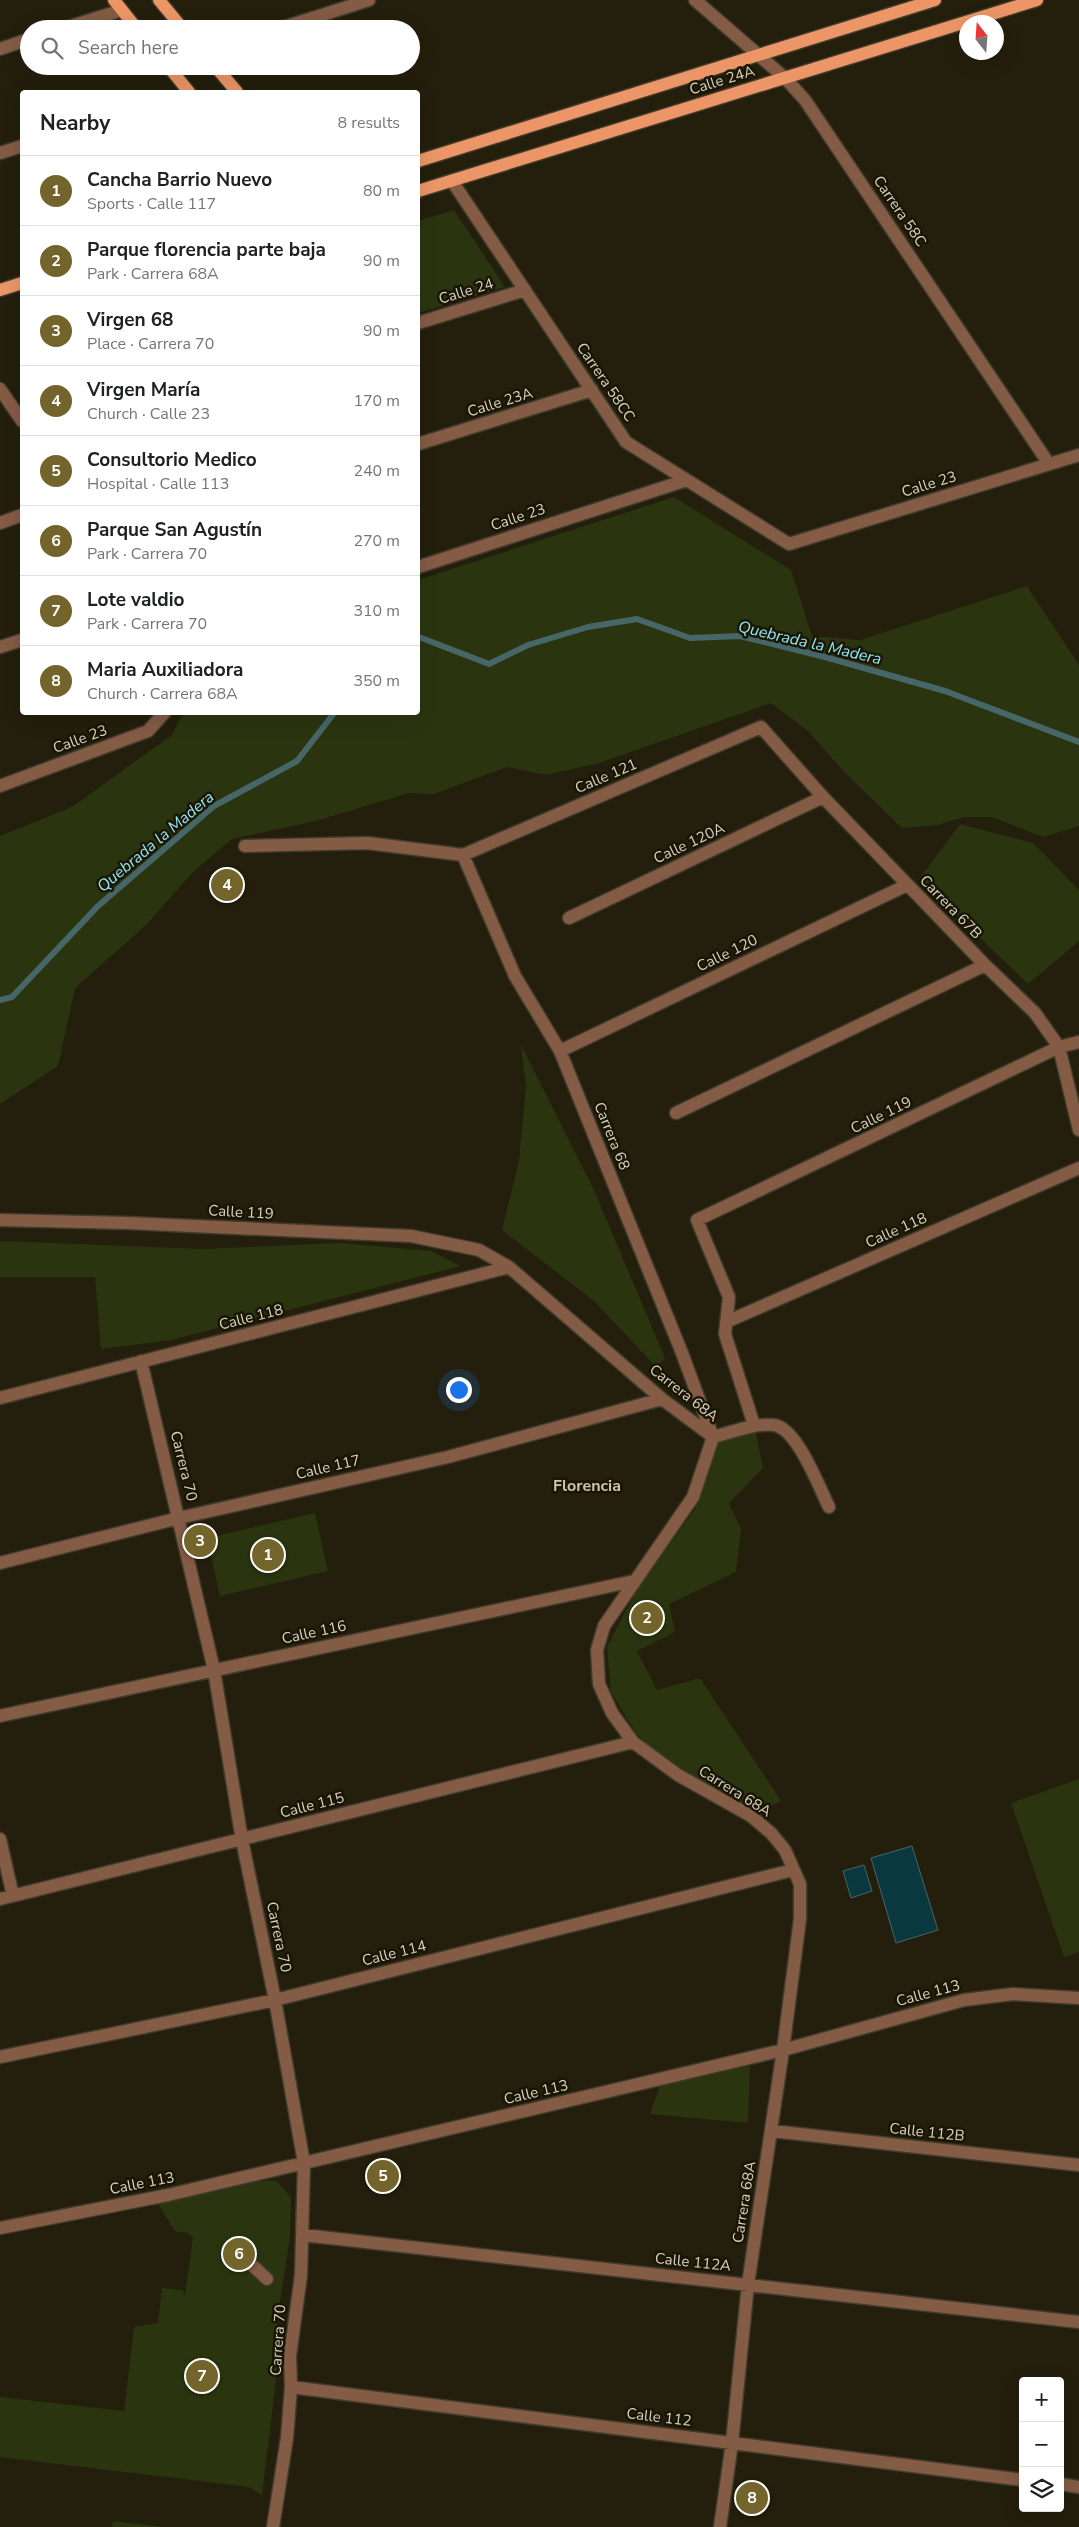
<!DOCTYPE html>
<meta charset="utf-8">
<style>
body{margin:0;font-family:"Nunito Sans",sans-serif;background:#f2f2f2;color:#202124}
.controls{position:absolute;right:15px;bottom:15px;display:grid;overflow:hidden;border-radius:5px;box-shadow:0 5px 20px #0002}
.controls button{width:45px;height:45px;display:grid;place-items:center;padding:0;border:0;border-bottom:1px solid #e0e0e0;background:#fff;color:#202124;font:25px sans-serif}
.compass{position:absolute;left:959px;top:15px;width:45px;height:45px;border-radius:50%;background:#fff;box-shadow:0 5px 20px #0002;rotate:343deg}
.you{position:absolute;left:458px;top:1389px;width:18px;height:18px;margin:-12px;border:4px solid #fff;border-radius:50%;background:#1a73e8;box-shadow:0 0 0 8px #1a73e833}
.badge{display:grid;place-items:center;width:32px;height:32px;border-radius:50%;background:#72642b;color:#fff;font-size:16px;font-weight:700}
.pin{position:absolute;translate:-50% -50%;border:2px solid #fff;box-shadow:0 1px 5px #0006}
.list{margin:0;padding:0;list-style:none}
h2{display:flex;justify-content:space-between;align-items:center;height:65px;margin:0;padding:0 20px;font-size:21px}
h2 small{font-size:16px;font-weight:400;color:#757577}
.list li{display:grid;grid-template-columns:32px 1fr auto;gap:15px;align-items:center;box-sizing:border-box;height:70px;padding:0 20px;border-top:1px solid #e0e0e0}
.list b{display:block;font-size:19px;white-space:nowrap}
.list p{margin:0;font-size:16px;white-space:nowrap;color:#757577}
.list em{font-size:16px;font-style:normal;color:#757577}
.icon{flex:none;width:28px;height:28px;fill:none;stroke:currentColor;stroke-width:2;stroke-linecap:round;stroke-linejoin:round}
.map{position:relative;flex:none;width:1079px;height:2527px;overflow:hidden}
.search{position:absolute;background:#fff;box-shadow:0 5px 20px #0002;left:20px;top:20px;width:400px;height:55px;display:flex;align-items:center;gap:12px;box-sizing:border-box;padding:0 18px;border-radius:28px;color:#757577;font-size:19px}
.panel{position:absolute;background:#fff;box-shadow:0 5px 20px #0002;left:20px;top:90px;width:400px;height:625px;border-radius:5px}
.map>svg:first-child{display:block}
.green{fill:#2a350f}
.water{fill:#09383f;stroke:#476668}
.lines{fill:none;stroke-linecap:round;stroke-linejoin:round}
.stream{stroke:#476668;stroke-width:6}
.minor-casing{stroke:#413b2a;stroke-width:15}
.major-casing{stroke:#413b2a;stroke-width:15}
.minor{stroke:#845b45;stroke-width:12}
.major{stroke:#ec9668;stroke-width:12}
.labels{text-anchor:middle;stroke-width:5;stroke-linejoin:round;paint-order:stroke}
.street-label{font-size:15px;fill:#d7d3c8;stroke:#1b1504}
.water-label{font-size:16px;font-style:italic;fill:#8eeaf9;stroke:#1b1504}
.neighbourhood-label{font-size:16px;font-weight:bold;fill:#cdc5ae;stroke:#1b1504}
</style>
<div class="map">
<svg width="1079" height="2527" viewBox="0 0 1079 2527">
<rect width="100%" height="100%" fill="#241e0c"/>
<path class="green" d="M 454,210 L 505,287 L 418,313 L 418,221 Z
M 674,497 L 791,570 L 812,636 L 860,640 L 1027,586 L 1079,665 L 1079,826 L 1043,837 L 992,817 L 964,817 L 938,825 L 902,828 L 845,773 L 808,731 L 771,703 L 599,763 L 546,775 L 507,767 L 434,794 L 409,793 L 316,821 L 232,839 L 194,871 L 145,926 L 75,988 L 58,1066 L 0,1104 L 0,836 L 72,807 L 172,735 L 183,713 L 418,712 L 418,580 Z
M 960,824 L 1033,843 L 1079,890 L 1079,941 L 1028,984 L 919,879 Z
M 521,1045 L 594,1190 L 665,1358 L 656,1367 L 594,1301 L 502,1230 L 519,1161 L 526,1086 Z
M 0,1241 L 204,1249 L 341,1243 L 431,1251 L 461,1266 L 171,1340 L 101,1349 L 95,1277 L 0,1277 Z
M 754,1425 L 763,1468 L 729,1503 L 741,1529 L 736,1572 L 669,1604 L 675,1632 L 637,1651 L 657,1690 L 700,1678 L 781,1801 L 751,1816 L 678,1775 L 636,1733 L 611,1692 L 607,1647 L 636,1591 L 695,1509 L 713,1437 Z
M 315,1513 L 328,1571 L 220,1596 L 207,1538 Z
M 1079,1779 L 1079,1952 L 1064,1957 L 1011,1803 Z
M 750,2066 L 748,2123 L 650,2114 L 661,2083 Z
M 258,2181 L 277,2181 L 291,2197 L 290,2237 L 272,2354 L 279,2355 L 262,2495 L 249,2487 L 0,2457 L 0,2397 L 124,2411 L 134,2327 L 158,2323 L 162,2288 L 182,2290 L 185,2295 L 193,2238 L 188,2233 L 175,2231 L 158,2204 Z
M 113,2521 L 163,2527 L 112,2527 Z"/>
<path class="water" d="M 912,1846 L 938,1930 L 896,1943 L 871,1858 Z
M 864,1865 L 872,1891 L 851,1898 L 843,1871 Z"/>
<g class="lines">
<path class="stream" d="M 418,639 L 419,637 L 489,664 L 528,645 L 588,627 L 637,619 L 690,638 L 740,636 L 825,657 L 945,691 L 1079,742
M 0,1000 L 12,997 L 98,906 L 214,806 L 297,761 L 335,712"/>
<defs>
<path id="minor" d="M 695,0 L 785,78 L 805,100 L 1049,464
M 62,29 L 122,10
M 278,29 L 369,0
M 0,49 L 29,39
M 0,153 L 22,146
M 452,181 L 626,442 L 789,544 L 1079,455
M 418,323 L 525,290
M 0,389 L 22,421
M 418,444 L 592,390
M 0,523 L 22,515
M 418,567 L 687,480
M 0,647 L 22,640
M 0,786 L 148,731 L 165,712
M 245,846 L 367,843 L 463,855 L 761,727 L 823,797 L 985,965 L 1035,1013 L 1059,1047 L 1079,1130
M 463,855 L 515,976 L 560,1051 L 682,1353 L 713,1437
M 569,918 L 823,797
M 560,1051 L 907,885
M 676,1113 L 985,965
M 0,1220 L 128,1223 L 411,1236 L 479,1250 L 509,1267 L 662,1399 L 713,1437
M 726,1322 L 1079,1168
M 141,1361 L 214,1670 L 242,1840 L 275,2000 L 304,2163 L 301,2275 L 290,2356 L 291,2387 L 287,2438 L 273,2527
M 0,1398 L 509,1267
M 754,1425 L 725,1334 L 729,1297 L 697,1220 L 1059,1047 L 1079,1042
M 713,1437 L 693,1497 L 604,1626 L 597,1650 L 599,1684 L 612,1713 L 633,1742 L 678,1775 L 751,1816 L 771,1833 L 785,1850 L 800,1884 L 800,1919 L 783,2050 L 748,2284 L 732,2443 L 720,2527
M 713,1437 C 733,1432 753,1423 774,1425 C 797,1428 819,1487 829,1507
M 0,1563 L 179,1518 L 448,1457 L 662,1399
M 0,1716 L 634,1581
M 0,1839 L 13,1896
M 0,1899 L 633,1742
M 0,2057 L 275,2000 L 793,1870
M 772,2131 L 1079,2165
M 0,2228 L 168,2195 L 783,2050 L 964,2000 L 1013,1994 L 1079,1998
M 303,2235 L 1079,2322
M 253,2266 L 267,2279
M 291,2387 L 1023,2480
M 1060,2484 L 1079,2487"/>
<path id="major" d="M 114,0 L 137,29
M 159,0 L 183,29
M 168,66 L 189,92
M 215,66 L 237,92
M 418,161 L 935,0
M 418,191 L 1037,0
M 0,290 L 22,283"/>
</defs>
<use href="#minor" class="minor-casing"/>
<use href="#major" class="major-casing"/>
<use href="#minor" class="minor"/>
<use href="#major" class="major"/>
</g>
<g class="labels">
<g class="street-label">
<text transform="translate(722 80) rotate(-17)" y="5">Calle 24A</text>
<text transform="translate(900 211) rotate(56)" y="5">Carrera 58C</text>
<text transform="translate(466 291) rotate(-17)" y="5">Calle 24</text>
<text transform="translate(606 382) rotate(56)" y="5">Carrera 58CC</text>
<text transform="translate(500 402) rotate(-17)" y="5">Calle 23A</text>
<text transform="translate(929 484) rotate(-17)" y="5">Calle 23</text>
<text transform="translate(518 517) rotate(-18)" y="5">Calle 23</text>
<text transform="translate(80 739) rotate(-20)" y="5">Calle 23</text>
<text transform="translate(606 776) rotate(-23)" y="5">Calle 121</text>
<text transform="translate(689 843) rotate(-25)" y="5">Calle 120A</text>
<text transform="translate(951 907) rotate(46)" y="5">Carrera 67B</text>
<text transform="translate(727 953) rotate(-26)" y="5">Calle 120</text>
<text transform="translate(881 1115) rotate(-26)" y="5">Calle 119</text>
<text transform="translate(612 1136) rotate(68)" y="5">Carrera 68</text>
<text transform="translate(241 1212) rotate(3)" y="5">Calle 119</text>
<text transform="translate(896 1230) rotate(-24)" y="5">Calle 118</text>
<text transform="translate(251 1317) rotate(-14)" y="5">Calle 118</text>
<text transform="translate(684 1393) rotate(38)" y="5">Carrera 68A</text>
<text transform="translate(184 1466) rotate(76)" y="5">Carrera 70</text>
<text transform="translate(328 1467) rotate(-13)" y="5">Calle 117</text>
<text transform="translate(314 1632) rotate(-12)" y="5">Calle 116</text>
<text transform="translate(735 1791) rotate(32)" y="5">Carrera 68A</text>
<text transform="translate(312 1805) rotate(-14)" y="5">Calle 115</text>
<text transform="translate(279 1937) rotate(78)" y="5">Carrera 70</text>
<text transform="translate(394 1953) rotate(-14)" y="5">Calle 114</text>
<text transform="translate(928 1993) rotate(-15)" y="5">Calle 113</text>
<text transform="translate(536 2092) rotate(-13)" y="5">Calle 113</text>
<text transform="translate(927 2132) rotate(6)" y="5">Calle 112B</text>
<text transform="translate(142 2183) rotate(-11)" y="5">Calle 113</text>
<text transform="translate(744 2202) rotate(-81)" y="5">Carrera 68A</text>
<text transform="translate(693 2262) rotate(6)" y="5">Calle 112A</text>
<text transform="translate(278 2340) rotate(-86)" y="5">Carrera 70</text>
<text transform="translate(659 2417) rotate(7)" y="5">Calle 112</text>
</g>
<g class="water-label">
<text transform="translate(810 642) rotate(13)" y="6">Quebrada la Madera</text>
<text transform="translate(155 841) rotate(-40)" y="6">Quebrada la Madera</text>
</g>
<g class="neighbourhood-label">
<text x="587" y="1491">Florencia</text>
</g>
</g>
</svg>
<div class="controls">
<button>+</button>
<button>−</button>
<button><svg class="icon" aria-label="layers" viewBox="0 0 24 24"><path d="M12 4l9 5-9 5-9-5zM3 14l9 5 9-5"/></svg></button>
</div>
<svg class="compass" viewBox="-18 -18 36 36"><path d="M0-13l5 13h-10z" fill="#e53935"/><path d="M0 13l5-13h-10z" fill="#757577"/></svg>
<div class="you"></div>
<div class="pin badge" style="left:268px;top:1555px">1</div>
<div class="pin badge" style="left:647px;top:1618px">2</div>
<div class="pin badge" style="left:200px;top:1541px">3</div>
<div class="pin badge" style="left:227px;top:885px">4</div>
<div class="pin badge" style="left:383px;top:2176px">5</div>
<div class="pin badge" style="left:239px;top:2254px">6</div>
<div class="pin badge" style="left:202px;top:2376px">7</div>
<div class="pin badge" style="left:752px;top:2498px">8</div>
<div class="search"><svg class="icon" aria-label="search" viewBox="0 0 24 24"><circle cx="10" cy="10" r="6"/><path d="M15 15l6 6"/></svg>Search here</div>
<section class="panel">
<h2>Nearby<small>8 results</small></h2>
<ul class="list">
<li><span class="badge">1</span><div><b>Cancha Barrio Nuevo</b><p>Sports · Calle 117</p></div><em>80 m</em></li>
<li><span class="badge">2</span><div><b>Parque florencia parte baja</b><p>Park · Carrera 68A</p></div><em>90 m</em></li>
<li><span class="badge">3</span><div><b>Virgen 68</b><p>Place · Carrera 70</p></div><em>90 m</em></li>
<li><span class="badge">4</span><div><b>Virgen María</b><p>Church · Calle 23</p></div><em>170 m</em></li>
<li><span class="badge">5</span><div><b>Consultorio Medico</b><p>Hospital · Calle 113</p></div><em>240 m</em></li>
<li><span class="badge">6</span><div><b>Parque San Agustín</b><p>Park · Carrera 70</p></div><em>270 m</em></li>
<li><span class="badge">7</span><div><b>Lote valdio</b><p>Park · Carrera 70</p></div><em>310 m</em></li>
<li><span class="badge">8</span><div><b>Maria Auxiliadora</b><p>Church · Carrera 68A</p></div><em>350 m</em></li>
</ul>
</section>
</div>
